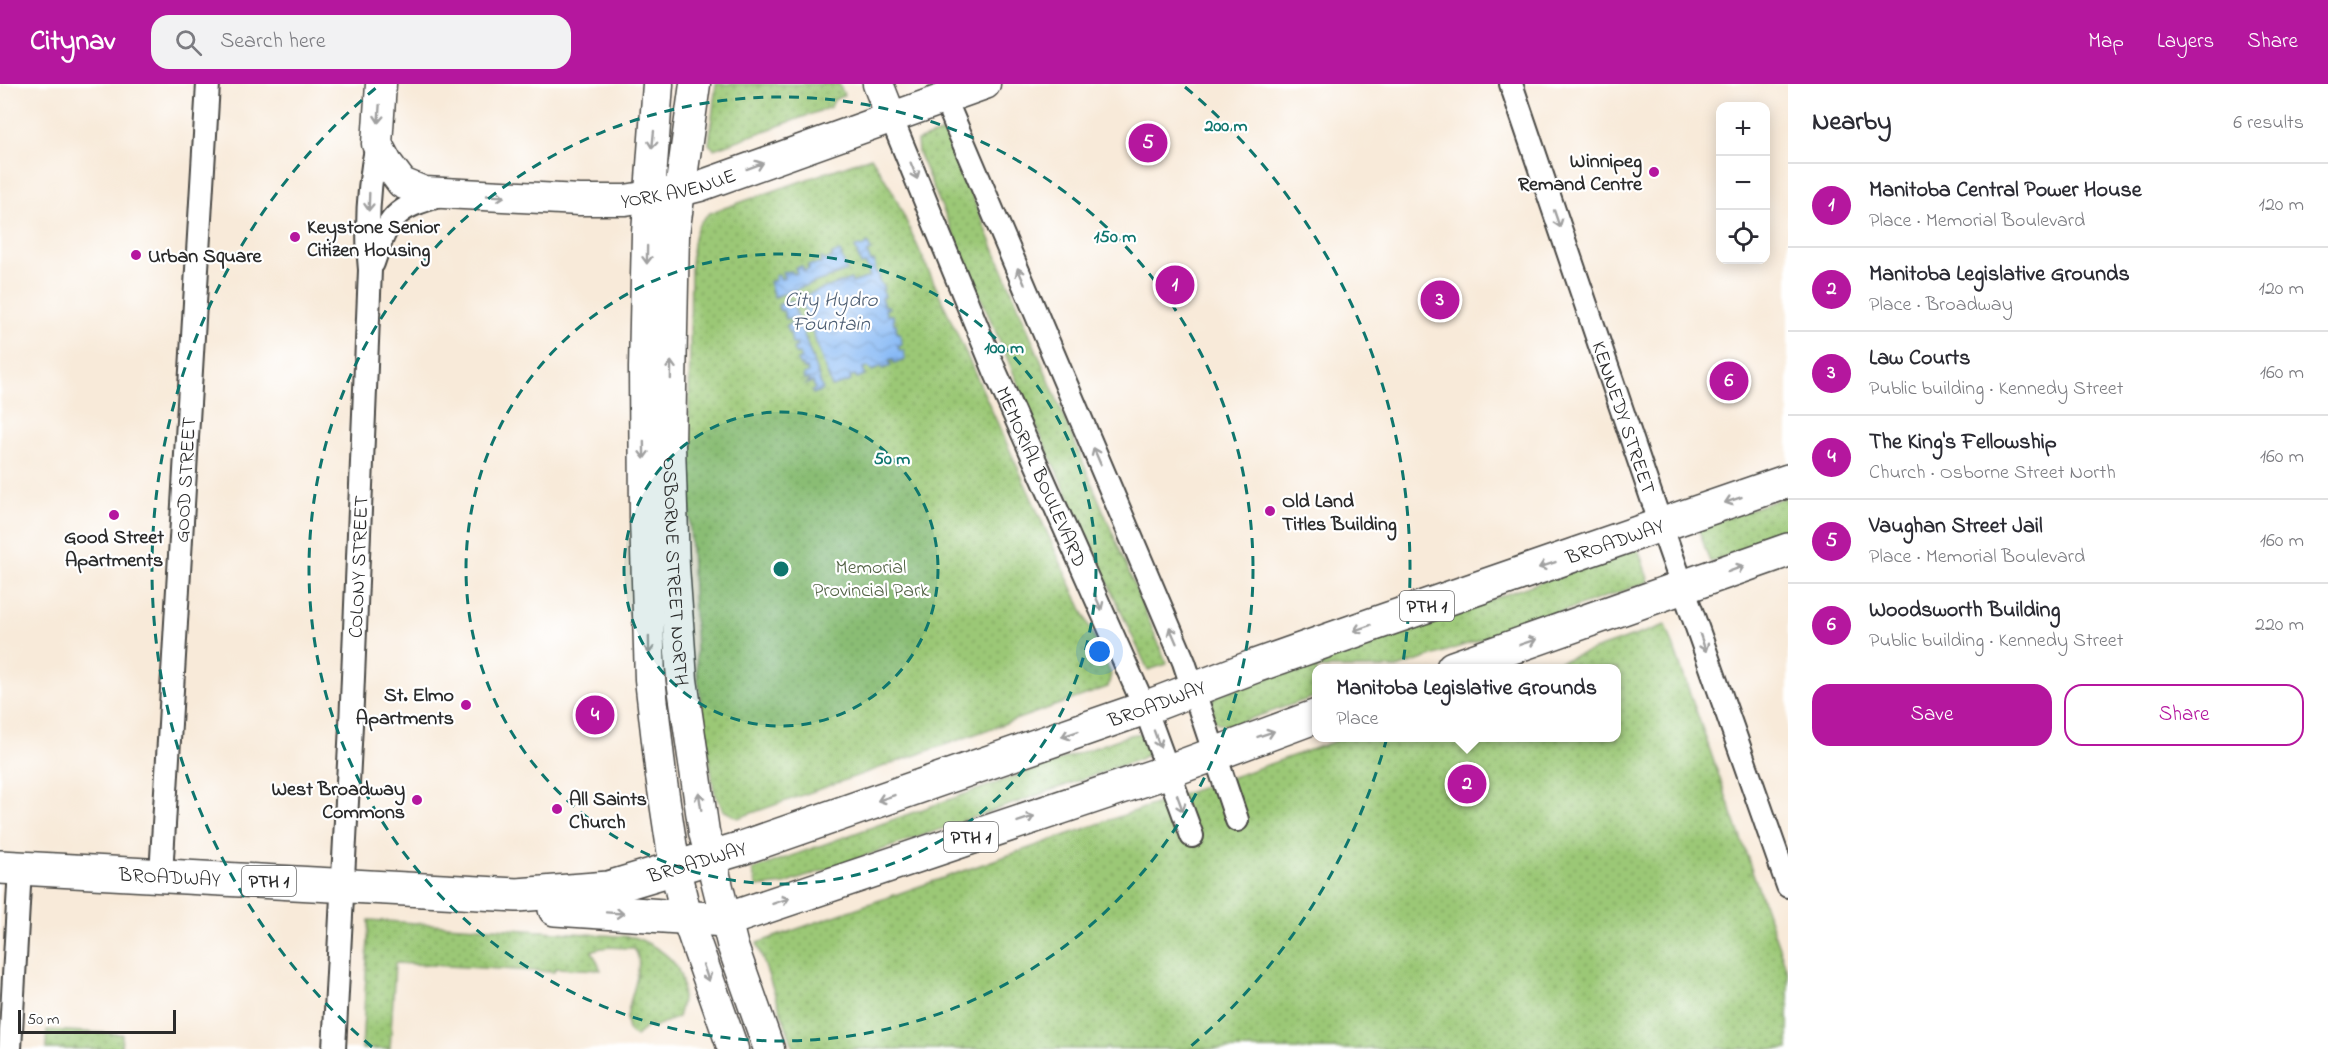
<!DOCTYPE html>
<meta charset="utf-8">
<style>
body{margin:0;font-family:"Indie Flower",sans-serif;background:#f2f2f3;color:#2b2b33}
.controls{position:absolute;right:18px;top:18px;display:grid;overflow:hidden;border-radius:12px;box-shadow:0 3px 15px #0003}
.controls button{width:54px;height:54px;display:grid;place-items:center;padding:0;border:0;border-bottom:2px solid #e1e1e2;background:#fff;color:#2b2b33;font:30px sans-serif}
.scale{position:absolute;left:18px;bottom:15px;width:158px;box-sizing:border-box;padding-left:6px;border:3px solid #2b2b2b;border-top:0;font-size:16px;line-height:21px;white-space:nowrap;color:#2b2b2b;-webkit-text-stroke:4px #fff;paint-order:stroke}
.you{position:absolute;left:1100px;top:568px;width:21px;height:21px;margin:-15px;border:4px solid #fff;border-radius:50%;background:#1a73e8;box-shadow:0 0 0 9px #1a73e833}
.badge{display:grid;place-items:center;width:39px;height:39px;border-radius:50%;background:#b5179e;color:#fff;font-size:20px;font-weight:700}
.pin{position:absolute;translate:-50% -50%;border:3px solid #fff;box-shadow:0 2px 6px #0006}
.popup{position:absolute;left:1312px;top:580px;width:309px;height:78px;box-sizing:border-box;display:grid;place-content:center;border-radius:12px;background:#fff;filter:drop-shadow(0 2px 4px #0005);font-size:20px;white-space:nowrap;color:#7c7c81}
.popup b{font-size:22px;color:#2b2b33}
.popup::after{content:'';position:absolute;left:50%;top:100%;margin-left:-12px;border:12px solid transparent;border-top-color:#fff}
.list{margin:0;padding:0;list-style:none}
h2{display:flex;justify-content:space-between;align-items:center;height:78px;margin:0;padding:0 24px;font-size:26px}
h2 small{font-size:20px;font-weight:400;color:#7c7c81}
.list li{display:grid;grid-template-columns:39px 1fr auto;gap:18px;align-items:center;box-sizing:border-box;height:84px;padding:0 24px;border-top:2px solid #e1e1e2}
.list b{display:block;font-size:22px;white-space:nowrap}
.list p{margin:0;font-size:20px;white-space:nowrap;color:#7c7c81}
.list em{font-size:20px;font-style:normal;color:#7c7c81}
.actions{display:flex;gap:12px;padding:18px 24px}
.actions a{flex:1;padding:14px 0;border:2px solid #b5179e;border-radius:18px;text-align:center;font-size:21px;color:#b5179e}
.actions .main{background:#b5179e;color:#fff}
.icon{flex:none;width:33px;height:33px;fill:none;stroke:currentColor;stroke-width:2;stroke-linecap:round;stroke-linejoin:round}
.map{position:relative;flex:none;width:1788px;height:965px;overflow:hidden}
header{display:flex;align-items:center;gap:36px;box-sizing:border-box;height:84px;padding:0 30px;background:#b5179e;color:#fff}
header strong{font-size:28px}
nav{display:flex;gap:33px;margin-inline-start:auto;font-size:21px}
.search{width:420px;height:54px;background:#f2f2f3;display:flex;align-items:center;gap:15px;box-sizing:border-box;padding:0 21px;border-radius:18px;color:#7c7c81;font-size:22px}
main{display:flex}
aside{flex:1;background:#fff}
.map>svg:first-child{display:block}
.grass{fill:url(#grass-dots);stroke:#637a50;stroke-width:1.5}
.water{fill:url(#water-waves);stroke:#5a7290;stroke-width:1.5}
.lines{fill:none;stroke-linecap:round;stroke-linejoin:round}
.minor-casing{stroke:#4a4845;stroke-width:26}
.major-casing{stroke:#4a4845;stroke-width:33}
.highway-casing{stroke:#4a4845;stroke-width:36}
.minor{stroke:#fff;stroke-width:22}
.major{stroke:#fff;stroke-width:30}
.highway{stroke:#fff;stroke-width:33}
.oneway{stroke:#a0a0a0}
.ring{fill:none;stroke:#0f766e;stroke-width:3;stroke-dasharray:10 8}
.poi-dot{fill:#b5179e;stroke:#fff;stroke-width:2}
.labels{text-anchor:middle;stroke-width:4.5;stroke-linejoin:round;paint-order:stroke}
.shield{fill:#fff;stroke:#6b6b6b;stroke-width:1.5}
.shield-label{font-size:18px;font-weight:bold;fill:#2b2b2b}
.poi-label{font-size:20px;font-weight:bold;fill:#2b2b2b;stroke:#fff;text-anchor:start}
.street-label{font-size:20px;fill:#2b2b2b;stroke:#fff}
.park-label{font-size:20px;fill:#526245;stroke:#fff}
.water-label{font-size:21px;font-style:italic;fill:#4c5d72;stroke:#fff}
.centre{fill:#0f766e;stroke:#fff;stroke-width:3}
.ring-label{font-size:18px;text-anchor:middle;font-weight:bold;fill:#0f766e;stroke:#fff;stroke-width:4.5;stroke-linejoin:round;paint-order:stroke}
</style>
<header>
<strong>Citynav</strong>
<div class="search"><svg class="icon" aria-label="search" viewBox="0 0 24 24"><circle cx="10" cy="10" r="6"/><path d="M15 15l6 6"/></svg>Search here</div>
<nav><a>Map</a><a>Layers</a><a>Share</a></nav>
</header>
<main>
<div class="map">
<svg width="1788" height="965" viewBox="0 0 1788 965">
<defs>
<pattern id="grass-dots" width="8" height="8" patternUnits="userSpaceOnUse" patternTransform="scale(1.5)"><rect width="8" height="8" fill="#9bc876"/><path d="M2 2h.1M6 6h.1" fill="none" stroke="#7fa361" stroke-width="1.8" stroke-linecap="round"/></pattern>
<pattern id="water-waves" width="16" height="10" patternUnits="userSpaceOnUse" patternTransform="scale(1.5)"><rect width="16" height="10" fill="#88baf5"/><path d="M0 5q4-4 8 0t8 0" fill="none" stroke="#6f97c7"/></pattern>
</defs>
<rect width="100%" height="100%" fill="#fff"/>
<filter id="ink" filterUnits="userSpaceOnUse"><feTurbulence type="fractalNoise" baseFrequency=".0167" numOctaves="2"/><feDisplacementMap in="SourceGraphic" scale="12" xChannelSelector="R" yChannelSelector="G"/><feConvolveMatrix kernelMatrix="1 2 1 2 8 2 1 2 1" color-interpolation-filters="sRGB"/></filter>
<filter id="wash" filterUnits="userSpaceOnUse"><feTurbulence type="fractalNoise" baseFrequency=".008" numOctaves="4" result="noise"/><feDisplacementMap in="SourceGraphic" scale="24" xChannelSelector="R" yChannelSelector="G"/><feGaussianBlur stdDeviation="1.35" result="paint"/><feColorMatrix in="noise" values="0 0 0 0 0 0 0 0 0 0 0 0 0 0 0 0 0 1.4 0 .05"/><feComposite in="paint" operator="in"/></filter>
<g filter="url(#wash)">
<rect width="100%" height="100%" fill="#f8ead9"/>
<path class="grass" d="M 716,0 L 839,0 L 844,11 L 834,16 L 831,23 L 714,65 L 709,60 Z
M 943,48 L 949,56 L 1167,580 L 1148,586 L 1049,371 L 918,68 L 917,57 Z
M 871,73 L 893,108 L 1111,590 L 1108,603 L 738,734 L 723,726 L 714,707 L 697,588 L 688,400 L 691,180 C 693,160 692,141 710,129 Z
M 1788,412 L 1788,450 L 1710,478 L 1698,444 Z
M 1638,464 L 1649,498 L 1397,584 L 1317,584 L 1317,612 L 1229,642 C 1212,641 1209,630 1213,615 L 1220,610 Z
M 1666,541 L 1788,889 L 1788,965 L 794,965 L 757,859 L 1344,654 L 1617,654 L 1617,584 L 1541,584 Z
M 1143,649 L 1150,669 L 1140,675 L 785,800 L 757,803 L 752,786 L 1130,651 Z
M 369,836 L 634,853 C 674,869 692,889 678,933 L 652,944 L 649,941 L 636,952 C 608,945 654,882 633,864 C 620,864 603,861 592,867 L 601,886 L 556,884 L 554,888 L 395,879 L 390,965 L 362,965 Z
M 47,946 L 122,950 L 121,965 L 46,965 Z"/>
<path class="water" d="M 868,159 L 871,167 L 867,169 L 871,178 L 874,177 L 876,189 L 878,188 L 880,194 L 878,195 L 884,205 L 882,206 L 885,212 L 881,214 L 884,222 L 888,222 L 889,224 L 885,225 L 887,231 L 893,231 L 894,240 L 896,240 L 897,249 L 900,249 L 902,260 L 898,262 L 900,267 L 904,266 L 905,276 L 894,279 L 893,275 L 889,276 L 891,282 L 882,285 L 881,282 L 872,287 L 868,283 L 863,284 L 865,291 L 857,294 L 855,291 L 850,293 L 851,297 L 832,303 L 800,213 L 851,195 L 852,199 L 870,193 L 866,180 L 861,181 L 855,163 L 860,162 L 861,164 Z
M 840,168 L 847,187 L 774,213 L 769,198 L 776,196 L 775,192 L 779,191 L 781,195 L 784,194 L 782,188 L 792,187 L 793,190 L 797,189 L 795,184 L 802,182 L 804,187 L 809,185 L 808,181 L 821,180 L 820,175 L 823,174 L 824,177 L 833,173 L 832,170 Z
M 792,216 L 823,306 L 813,310 L 812,307 L 815,305 L 813,298 L 806,300 L 809,297 L 808,295 L 804,296 L 803,291 L 808,289 L 807,284 L 804,285 L 803,281 L 800,282 L 797,276 L 801,274 L 799,269 L 796,271 L 793,264 L 797,263 L 796,260 L 792,260 L 790,248 L 788,248 L 786,242 L 792,239 L 791,234 L 786,235 L 783,226 L 780,227 L 778,221 Z"/>
</g>
<g filter="url(#ink)">
<g class="lines">
<defs>
<g id="minor">
<path id="s1" d="M 1511,0 L 1661,441 L 1788,802"/>
<path d="M 945,15 L 1184,578 L 1237,736"/>
<path id="s2" d="M 891,33 L 995,287 L 1145,624 L 1192,752"/>
<path d="M 373,179 C 389,132 394,124 443,111"/>
<path id="s3" d="M 161,791 L 208,0"/>
<path d="M 10,965 L 20,784"/>
<path id="s4" d="M 334,965 L 351,641 L 370,186 C 366,144 368,102 377,60"/>
</g>
<g id="major">
<path id="s5" d="M 381,0 L 377,60 L 387,79 L 402,99 L 424,108 L 580,116 L 625,116 L 680,107 L 700,102 L 985,0"/>
<path d="M 658,0 L 647,149 L 644,284 L 645,433 L 650,595 L 661,692 L 675,785 L 687,834 L 733,965"/>
<path id="s6" d="M 695,0 L 674,150 L 672,245 L 670,362 L 674,482 L 682,596 L 704,748 L 733,863 L 769,965"/>
<path d="M 878,0 L 891,33"/>
</g>
<g id="highway">
<path d="M 1453,584 L 1788,466"/>
<path id="s7" d="M 0,783 L 517,811 L 608,804 L 742,764 L 1145,624 L 1255,582 L 1377,539 L 1788,397"/>
<path d="M 555,825 L 726,836 L 1169,687 L 1317,632"/>
</g>
</defs>
<use href="#minor" class="minor-casing"/>
<use href="#major" class="major-casing"/>
<use href="#highway" class="highway-casing"/>
<use href="#minor" class="minor"/>
<use href="#major" class="major"/>
<use href="#highway" class="highway"/>
</g>
<defs><path id="oneway-shaft" d="M-6 0H5M1.5-3L5.5 0L1.5 3" fill="none" stroke-width="1.6" stroke-linecap="round" stroke-linejoin="round" transform="scale(1.5)"/></defs>
<g class="oneway">
<use href="#oneway-shaft" transform="translate(379 30) rotate(94)"/>
<use href="#oneway-shaft" transform="translate(653 56) rotate(96)"/>
<use href="#oneway-shaft" transform="translate(755 82) rotate(-20)"/>
<use href="#oneway-shaft" transform="translate(914 87) rotate(68)"/>
<use href="#oneway-shaft" transform="translate(496 112) rotate(3)"/>
<use href="#oneway-shaft" transform="translate(369 118) rotate(92)"/>
<use href="#oneway-shaft" transform="translate(1557 135) rotate(71)"/>
<use href="#oneway-shaft" transform="translate(647 171) rotate(91)"/>
<use href="#oneway-shaft" transform="translate(1021 192) rotate(-113)"/>
<use href="#oneway-shaft" transform="translate(671 286) rotate(-89)"/>
<use href="#oneway-shaft" transform="translate(644 366) rotate(89)"/>
<use href="#oneway-shaft" transform="translate(1097 372) rotate(-113)"/>
<use href="#oneway-shaft" transform="translate(1733 416) rotate(161)"/>
<use href="#oneway-shaft" transform="translate(1547 481) rotate(161)"/>
<use href="#oneway-shaft" transform="translate(1736 485) rotate(-20)"/>
<use href="#oneway-shaft" transform="translate(1098 518) rotate(66)"/>
<use href="#oneway-shaft" transform="translate(1362 544) rotate(161)"/>
<use href="#oneway-shaft" transform="translate(1173 551) rotate(-113)"/>
<use href="#oneway-shaft" transform="translate(1528 558) rotate(-19)"/>
<use href="#oneway-shaft" transform="translate(1703 559) rotate(71)"/>
<use href="#oneway-shaft" transform="translate(649 561) rotate(89)"/>
<use href="#oneway-shaft" transform="translate(1070 650) rotate(161)"/>
<use href="#oneway-shaft" transform="translate(1266 650) rotate(-19)"/>
<use href="#oneway-shaft" transform="translate(1157 655) rotate(70)"/>
<use href="#oneway-shaft" transform="translate(886 714) rotate(161)"/>
<use href="#oneway-shaft" transform="translate(700 717) rotate(-98)"/>
<use href="#oneway-shaft" transform="translate(1180 719) rotate(70)"/>
<use href="#oneway-shaft" transform="translate(1026 735) rotate(-19)"/>
<use href="#oneway-shaft" transform="translate(781 817) rotate(-19)"/>
<use href="#oneway-shaft" transform="translate(615 829) rotate(4)"/>
<use href="#oneway-shaft" transform="translate(706 889) rotate(71)"/>
</g>
</g>
<circle cx="781" cy="485" r="157" fill="#0f766e" fill-opacity=".12"/>
<g class="ring">
<circle cx="781" cy="485" r="157"/>
<circle cx="781" cy="485" r="315"/>
<circle cx="781" cy="485" r="472"/>
<path d="M372 963A629 629 0 0 1 377 3M1185 3A629 629 0 0 1 1190 963"/>
</g>
<g class="poi-dot">
<circle cx="1654" cy="88" r="6"/>
<circle cx="295" cy="153" r="6"/>
<circle cx="136" cy="171" r="6"/>
<circle cx="1270" cy="427" r="6"/>
<circle cx="114" cy="431" r="6"/>
<circle cx="466" cy="621" r="6"/>
<circle cx="417" cy="716" r="6"/>
<circle cx="557" cy="725" r="6"/>
</g>
<g class="labels">
<g class="shield">
<rect x="1400" y="507" width="54" height="30" rx="4.5"/>
<rect x="944" y="738" width="54" height="30" rx="4.5"/>
<rect x="242" y="782" width="54" height="30" rx="4.5"/>
</g>
<g class="shield-label">
<text x="1427" y="528">PTH 1</text>
<text x="971" y="759">PTH 1</text>
<text x="269" y="803">PTH 1</text>
</g>
<g class="poi-label">
<text x="1642" y="83" text-anchor="end">Winnipeg<tspan x="1642" dy="23">Remand Centre</tspan></text>
<text x="307" y="149">Keystone Senior<tspan x="307" dy="23">Citizen Housing</tspan></text>
<text x="148" y="178">Urban Square</text>
<text x="1282" y="423">Old Land<tspan x="1282" dy="23">Titles Building</tspan></text>
<text x="114" y="459" text-anchor="middle">Good Street<tspan x="114" dy="23">Apartments</tspan></text>
<text x="454" y="617" text-anchor="end">St. Elmo<tspan x="454" dy="23">Apartments</tspan></text>
<text x="405" y="711" text-anchor="end">West Broadway<tspan x="405" dy="23">Commons</tspan></text>
<text x="569" y="721">All Saints<tspan x="569" dy="23">Church</tspan></text>
</g>
<g class="street-label">
<text dy="7" stroke="none"><textPath href="#s5" startOffset="386">YORK AVENUE</textPath></text>
<text dy="7" stroke="none"><textPath href="#s1" startOffset="352">KENNEDY STREET</textPath></text>
<text dy="7" stroke="none"><textPath href="#s2" startOffset="390">MEMORIAL BOULEVARD</textPath></text>
<text dy="7" stroke="none"><textPath href="#s3" startOffset="396">GOOD STREET</textPath></text>
<text dy="7" stroke="none"><textPath href="#s7" startOffset="1674">BROADWAY</textPath></text>
<text dy="7" stroke="none"><textPath href="#s4" startOffset="483">COLONY STREET</textPath></text>
<text dy="7" stroke="none"><textPath href="#s6" startOffset="489">OSBORNE STREET NORTH</textPath></text>
<text dy="7" stroke="none"><textPath href="#s7" startOffset="1188">BROADWAY</textPath></text>
<text dy="7" stroke="none"><textPath href="#s7" startOffset="702">BROADWAY</textPath></text>
<text dy="7" stroke="none"><textPath href="#s7" startOffset="170">BROADWAY</textPath></text>
</g>
<g class="park-label">
<text x="871" y="489">Memorial<tspan x="871" dy="23">Provincial Park</tspan></text>
</g>
<g class="water-label">
<text x="831" y="222">City Hydro<tspan x="831" dy="24">Fountain</tspan></text>
</g>
</g>
<circle cx="781" cy="485" r="9" class="centre"/>
<g class="ring-label">
<text x="1226" y="47">200 m</text>
<text x="1115" y="158">150 m</text>
<text x="1004" y="269">100 m</text>
<text x="892" y="380">50 m</text>
</g>
</svg>
<div class="controls">
<button>+</button>
<button>−</button>
<button><svg class="icon" aria-label="locate" viewBox="0 0 24 24"><circle cx="12" cy="12" r="6"/><path d="M12 2v4M12 18v4M2 12h4M18 12h4"/></svg></button>
</div>
<div class="scale">50 m</div>
<div class="you"></div>
<div class="pin badge" style="left:1175px;top:201px">1</div>
<div class="pin badge" style="left:1467px;top:700px">2</div>
<div class="popup"><b>Manitoba Legislative Grounds</b>Place</div>
<div class="pin badge" style="left:1440px;top:216px">3</div>
<div class="pin badge" style="left:595px;top:631px">4</div>
<div class="pin badge" style="left:1148px;top:59px">5</div>
<div class="pin badge" style="left:1729px;top:297px">6</div>
</div>
<aside>
<h2>Nearby<small>6 results</small></h2>
<ul class="list">
<li><span class="badge">1</span><div><b>Manitoba Central Power House</b><p>Place · Memorial Boulevard</p></div><em>120 m</em></li>
<li><span class="badge">2</span><div><b>Manitoba Legislative Grounds</b><p>Place · Broadway</p></div><em>120 m</em></li>
<li><span class="badge">3</span><div><b>Law Courts</b><p>Public building · Kennedy Street</p></div><em>160 m</em></li>
<li><span class="badge">4</span><div><b>The King's Fellowship</b><p>Church · Osborne Street North</p></div><em>160 m</em></li>
<li><span class="badge">5</span><div><b>Vaughan Street Jail</b><p>Place · Memorial Boulevard</p></div><em>160 m</em></li>
<li><span class="badge">6</span><div><b>Woodsworth Building</b><p>Public building · Kennedy Street</p></div><em>220 m</em></li>
</ul>
<div class="actions"><a class="main">Save</a><a>Share</a></div>
</aside>
</main>
